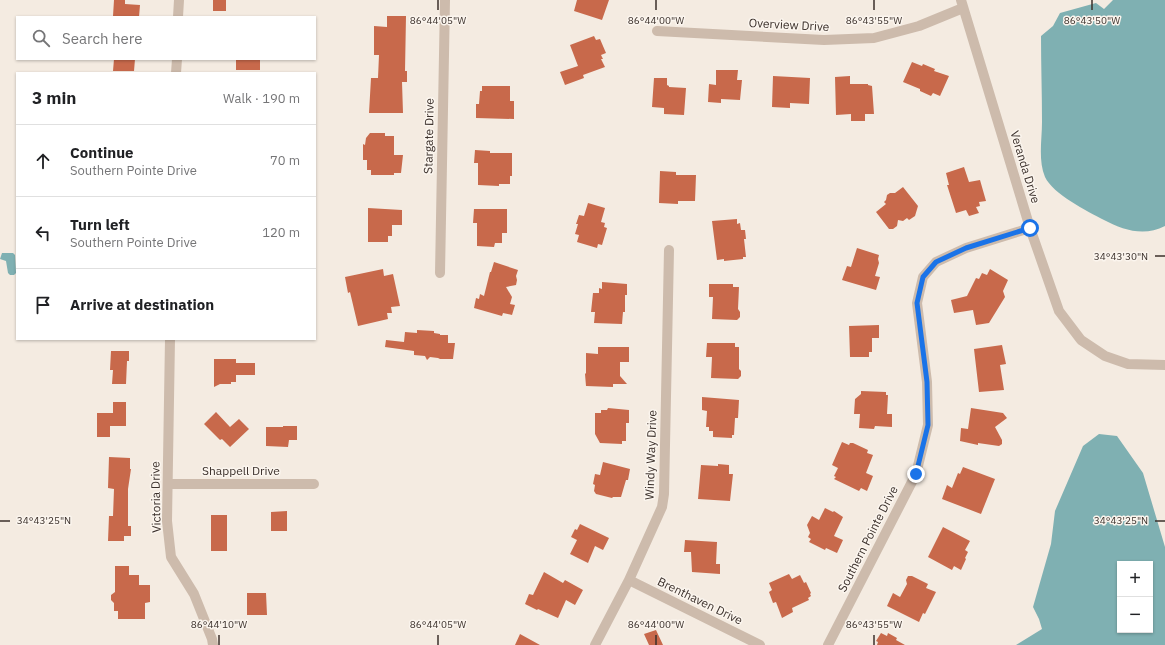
<!DOCTYPE html>
<meta charset="utf-8">
<style>
body{margin:0;font-family:"IBM Plex Sans",sans-serif;background:#f2f2f2;color:#202124}
.controls{position:absolute;right:12px;bottom:12px;display:grid;overflow:hidden;border-radius:0px;box-shadow:0 1px 3px #0004}
.controls button{width:36px;height:36px;display:grid;place-items:center;padding:0;border:0;border-bottom:1px solid #e0e0e0;background:#fff;color:#202124;font:20px sans-serif}
.stop{position:absolute;width:12px;height:12px;margin:-9px;border:3px solid #1a73e8;border-radius:50%;background:#fff}
.stop.end{background:#1a73e8;border-color:#fff;box-shadow:0 1px 4px #0008}
.list{margin:0;padding:0;list-style:none}
h2{display:flex;justify-content:space-between;align-items:center;height:52px;margin:0;padding:0 16px;font-size:17px}
h2 small{font-size:13px;font-weight:400;color:#757577}
.list li{display:grid;grid-template-columns:26px 1fr auto;gap:12px;align-items:center;box-sizing:border-box;height:72px;padding:0 16px;border-top:1px solid #e0e0e0}
.list b{display:block;font-size:15px;white-space:nowrap}
.list p{margin:0;font-size:13px;white-space:nowrap;color:#757577}
.list em{font-size:13px;font-style:normal;color:#757577}
.icon{flex:none;width:22px;height:22px;fill:none;stroke:currentColor;stroke-width:2;stroke-linecap:round;stroke-linejoin:round}
.map{position:relative;flex:none;width:1165px;height:645px;overflow:hidden}
.search{position:absolute;background:#fff;box-shadow:0 1px 3px #0004;left:16px;top:16px;width:300px;height:44px;display:flex;align-items:center;gap:10px;box-sizing:border-box;padding:0 14px;border-radius:0px;color:#757577;font-size:15px}
.panel{position:absolute;background:#fff;box-shadow:0 1px 3px #0004;left:16px;top:72px;width:300px;height:268px;border-radius:0px}
.map>svg:first-child{display:block}
.water{fill:#7fb0b2;fill-rule:evenodd}
.building{fill:#c8694b}
.lines{fill:none;stroke-linecap:round;stroke-linejoin:round}
.street{stroke:#cdbbac;stroke-width:10}
.route{stroke:#1a73e8;stroke-width:5}
.ticks{fill:none;stroke:#3b302b;stroke-width:1.5}
.labels{text-anchor:middle;stroke-width:3;stroke-linejoin:round;paint-order:stroke}
.street-label{font-size:12px;fill:#3b302b;stroke:#fbf5ee}
.ticks-label{font-size:10px;text-anchor:middle;fill:#3b302b;stroke:#fbf5ee;stroke-width:3;stroke-linejoin:round;paint-order:stroke}
</style>
<div class="map">
<svg width="1165" height="645" viewBox="0 0 1165 645">
<rect width="100%" height="100%" fill="#f4ebe1"/>
<path class="water" d="M 1113,0 L 1165,0 L 1165,226 C 1144,237 1123,230 1104,220 C 1087,211 1053,194 1045,177 C 1038,160 1042,140 1042,122 C 1042,94 1041,65 1041,36 L 1053,26 L 1060,13 L 1096,3 L 1104,9 Z
M 2,253 L 13,253 L 15,255 L 16,273 L 14,275 L 10,275 L 8,273 L 6,261 L 0,259 Z
M 1099,434 L 1117,436 L 1143,473 L 1165,547 L 1165,645 L 1016,645 L 1042,629 L 1039,619 L 1033,607 L 1051,544 L 1055,511 L 1083,446 ZM 1120,564 L 1150,564 L 1150,630 L 1120,630 Z"/>
<path class="building" d="M 114,0 L 125,0 L 125,4 L 140,5 L 139,17 L 113,16 Z
M 213,0 L 226,0 L 226,11 L 213,11 Z
M 577,0 L 609,0 L 602,20 L 574,11 Z
M 387,16 L 406,16 L 405,71 L 407,71 L 407,82 L 402,82 L 403,113 L 369,113 L 371,78 L 378,78 L 379,55 L 374,55 L 374,26 L 387,27 Z
M 594,36 L 596,40 L 600,39 L 606,53 L 601,55 L 603,59 L 601,59 L 605,67 L 583,75 L 584,78 L 565,85 L 560,72 L 578,66 L 570,45 Z
M 114,59 L 135,59 L 134,71 L 113,71 Z
M 236,59 L 260,59 L 260,70 L 236,70 Z
M 912,62 L 922,66 L 923,64 L 935,69 L 934,71 L 949,76 L 940,96 L 933,93 L 931,96 L 920,91 L 920,89 L 903,82 Z
M 716,70 L 738,70 L 737,80 L 742,80 L 740,100 L 721,99 L 721,103 L 708,102 L 709,84 L 716,85 Z
M 773,76 L 810,78 L 809,104 L 790,103 L 790,108 L 772,107 Z
M 850,76 L 850,84 L 868,84 L 868,85 L 872,86 L 874,114 L 865,114 L 865,121 L 851,121 L 851,114 L 836,115 L 835,77 Z
M 654,78 L 667,78 L 667,85 L 669,86 L 669,87 L 686,88 L 684,115 L 664,114 L 664,108 L 652,107 Z
M 482,86 L 510,86 L 510,101 L 514,101 L 514,119 L 476,118 L 476,104 L 479,104 L 480,91 L 482,91 Z
M 370,133 L 385,133 L 385,136 L 394,136 L 394,155 L 403,155 L 401,173 L 394,173 L 394,175 L 371,175 L 371,170 L 367,170 L 367,160 L 363,160 L 363,144 L 365,145 L 366,138 Z
M 475,150 L 490,151 L 490,153 L 512,153 L 512,176 L 510,176 L 510,184 L 499,184 L 499,186 L 478,185 L 478,163 L 474,163 Z
M 964,167 L 969,182 L 980,180 L 986,201 L 979,202 L 980,206 L 976,207 L 979,213 L 969,216 L 966,210 L 956,213 L 947,185 L 949,185 L 946,173 Z
M 660,171 L 676,172 L 676,175 L 696,175 L 695,201 L 678,201 L 678,204 L 659,203 Z
M 903,187 L 918,206 L 915,216 L 909,220 L 907,218 L 903,221 L 898,220 L 897,226 L 893,229 L 889,229 L 876,212 L 886,204 L 884,202 L 886,200 L 887,195 L 890,193 L 895,193 Z
M 588,203 L 605,208 L 601,222 L 605,223 L 604,227 L 607,228 L 602,245 L 598,244 L 597,248 L 577,242 L 579,235 L 575,234 L 578,224 L 576,224 L 579,215 L 584,216 Z
M 368,208 L 402,210 L 402,225 L 392,225 L 392,236 L 388,236 L 388,242 L 368,242 Z
M 474,209 L 507,209 L 507,233 L 502,233 L 502,243 L 495,243 L 494,247 L 477,246 L 477,223 L 473,223 Z
M 737,219 L 737,224 L 740,223 L 741,230 L 745,230 L 746,239 L 744,239 L 746,257 L 743,257 L 743,259 L 724,261 L 724,259 L 717,260 L 712,221 Z
M 857,248 L 879,255 L 878,259 L 879,263 L 875,276 L 880,277 L 876,290 L 842,280 L 847,266 L 851,267 Z
M 494,262 L 518,270 L 516,276 L 517,280 L 516,285 L 506,287 L 512,297 L 510,304 L 515,305 L 512,315 L 503,313 L 502,316 L 474,308 L 476,298 L 479,299 L 480,294 L 484,296 L 490,272 L 491,272 Z
M 383,269 L 384,276 L 393,274 L 400,306 L 391,307 L 392,313 L 387,313 L 388,319 L 358,326 L 350,292 L 348,293 L 345,277 Z
M 990,269 L 1008,280 L 1003,291 L 1005,297 L 989,323 L 976,325 L 973,310 L 954,313 L 951,300 L 967,296 L 976,278 L 979,279 L 982,273 L 987,275 Z
M 602,282 L 627,284 L 627,295 L 625,295 L 625,312 L 623,312 L 622,324 L 594,323 L 595,312 L 591,312 L 593,293 L 599,293 L 599,288 L 602,289 Z
M 709,284 L 733,284 L 733,287 L 739,287 L 738,309 L 740,312 L 740,317 L 737,320 L 712,319 L 713,297 L 709,297 Z
M 879,325 L 879,338 L 872,338 L 872,352 L 869,352 L 869,357 L 850,357 L 849,326 Z
M 417,330 L 434,331 L 434,333 L 440,334 L 440,335 L 448,335 L 448,343 L 455,343 L 453,359 L 440,359 L 438,358 L 430,357 L 427,360 L 425,356 L 414,355 L 414,351 L 385,347 L 386,340 L 404,342 L 405,332 L 417,333 Z
M 707,343 L 735,343 L 735,347 L 739,347 L 739,369 L 741,371 L 741,376 L 738,379 L 711,378 L 712,357 L 706,357 Z
M 1002,345 L 1006,364 L 1000,365 L 1004,390 L 979,392 L 974,349 Z
M 598,347 L 629,347 L 629,362 L 620,362 L 620,376 L 627,384 L 613,384 L 613,387 L 586,386 L 585,374 L 586,373 L 586,353 L 598,354 Z
M 111,351 L 129,351 L 129,361 L 127,361 L 126,384 L 112,384 L 113,370 L 110,370 Z
M 214,359 L 236,359 L 236,363 L 255,363 L 255,375 L 236,375 L 236,382 L 231,382 L 231,384 L 220,384 L 214,387 Z
M 861,391 L 886,392 L 886,395 L 888,395 L 887,414 L 892,414 L 892,427 L 875,426 L 874,429 L 859,428 L 860,414 L 854,414 L 855,399 L 861,394 Z
M 702,397 L 739,400 L 738,418 L 735,418 L 734,435 L 732,435 L 732,438 L 713,437 L 713,431 L 709,431 L 709,427 L 706,427 L 707,411 L 702,410 Z
M 113,402 L 126,402 L 126,426 L 110,426 L 110,437 L 97,437 L 97,413 L 113,413 Z
M 608,408 L 629,410 L 629,423 L 626,423 L 626,441 L 622,441 L 622,444 L 600,443 L 595,434 L 595,413 L 601,413 L 601,410 L 607,410 Z
M 971,408 L 1003,413 L 1007,418 L 995,427 L 1002,440 L 1002,444 L 999,446 L 978,443 L 978,445 L 960,441 L 961,428 L 968,429 Z
M 216,412 L 230,427 L 239,419 L 249,429 L 230,447 L 222,439 L 220,440 L 204,424 Z
M 283,426 L 297,426 L 297,440 L 289,440 L 288,447 L 266,446 L 266,427 L 283,427 Z
M 842,442 L 849,445 L 850,443 L 853,443 L 868,450 L 867,453 L 873,455 L 866,473 L 873,476 L 867,491 L 861,488 L 859,491 L 834,479 L 836,477 L 834,476 L 838,468 L 832,465 Z
M 109,457 L 130,458 L 130,469 L 131,469 L 128,489 L 128,526 L 131,526 L 131,536 L 124,536 L 124,541 L 108,541 L 109,516 L 113,516 L 114,489 L 108,488 Z
M 603,462 L 630,469 L 628,480 L 626,480 L 621,497 L 613,497 L 612,498 L 596,494 L 594,491 L 595,485 L 593,484 L 595,474 L 600,475 Z
M 718,464 L 729,465 L 729,474 L 733,474 L 730,501 L 698,499 L 701,465 L 718,466 Z
M 963,467 L 995,479 L 981,514 L 942,499 L 947,485 L 952,488 L 958,473 L 960,474 Z
M 825,508 L 833,512 L 834,511 L 843,517 L 834,536 L 843,540 L 837,553 L 826,548 L 825,550 L 809,542 L 811,539 L 808,537 L 810,533 L 807,525 L 812,516 L 819,520 Z
M 287,511 L 287,531 L 271,531 L 271,512 Z
M 211,515 L 227,515 L 227,551 L 211,551 Z
M 580,524 L 609,538 L 603,550 L 595,546 L 588,563 L 570,554 L 577,540 L 571,537 L 575,529 L 577,530 Z
M 943,527 L 970,541 L 965,550 L 968,552 L 965,558 L 966,559 L 961,570 L 954,566 L 952,570 L 928,557 Z
M 685,540 L 717,542 L 716,564 L 720,564 L 720,574 L 692,572 L 691,552 L 684,552 Z
M 115,566 L 129,566 L 129,575 L 139,575 L 139,585 L 150,585 L 150,602 L 145,603 L 145,619 L 118,619 L 118,611 L 114,611 L 114,603 L 111,600 L 111,595 L 115,592 Z
M 544,572 L 563,583 L 565,580 L 583,590 L 575,605 L 566,600 L 558,618 L 538,609 L 537,610 L 525,604 L 529,594 L 533,595 Z
M 789,574 L 792,579 L 800,575 L 804,583 L 806,582 L 811,593 L 810,594 L 811,596 L 808,598 L 809,600 L 792,608 L 793,612 L 782,618 L 776,602 L 773,603 L 769,592 L 772,590 L 769,583 Z
M 908,576 L 912,576 L 928,584 L 926,588 L 936,592 L 925,614 L 923,613 L 919,622 L 887,606 L 893,593 L 900,597 L 907,584 L 906,580 Z
M 247,593 L 266,593 L 267,615 L 247,615 Z
M 656,630 L 663,645 L 649,645 L 644,634 Z
M 881,633 L 887,636 L 888,633 L 897,638 L 896,640 L 905,645 L 877,645 L 878,642 L 876,641 Z
M 520,634 L 540,645 L 515,645 Z"/>
<g class="lines">
<path class="street" d="M 961,0 L 1030,228 L 1059,311 L 1081,340 L 1105,356 L 1128,364 L 1165,365
M 178,17 L 179,0
M 657,31 L 824,40 L 874,38 L 919,26 L 963,8
M 176,73 L 177,59
M 440,273 L 445,0
M 170,339 L 167,521 L 171,557 L 194,594 L 212,639 L 213,645
M 168,484 L 314,484
M 629,580 L 760,645
M 595,645 L 629,580 L 662,507 L 664,494 L 669,250
M 828,645 L 916,474 L 928,425 L 927,382 L 917,303 L 923,277 L 936,262 L 966,248 L 1030,228"/>
</g>
<g class="lines">
<path class="route" d="M 916,474 L 928,425 L 927,382 L 917,303 L 923,277 L 936,262 L 966,248 L 1030,228"/>
</g>
<path class="ticks" d="M 438,0 L 438,10M 656,0 L 656,10M 874,0 L 874,10M 1092,0 L 1092,10M 1155,256 L 1165,256M 0,521 L 10,521M 1155,521 L 1165,521M 219,635 L 219,645M 438,635 L 438,645M 656,635 L 656,645M 874,635 L 874,645"/>
<g class="labels">
<g class="street-label">
<text transform="translate(789 25) rotate(3)" y="4">Overview Drive</text>
<text transform="translate(429 136) rotate(-89)" y="4">Stargate Drive</text>
<text transform="translate(1025 167) rotate(73)" y="4">Veranda Drive</text>
<text transform="translate(651 455) rotate(-88)" y="4">Windy Way Drive</text>
<text x="241" y="475">Shappell Drive</text>
<text transform="translate(156 497) rotate(-91)" y="4">Victoria Drive</text>
<text transform="translate(868 539) rotate(-63)" y="4">Southern Pointe Drive</text>
<text transform="translate(700 601) rotate(26)" y="4">Brenthaven Drive</text>
</g>
</g>
<g class="ticks-label">
<text x="438" y="24">86°44'05"W</text>
<text x="656" y="24">86°44'00"W</text>
<text x="874" y="24">86°43'55"W</text>
<text x="1092" y="24">86°43'50"W</text>
<text x="1121" y="260">34°43'30"N</text>
<text x="44" y="524">34°43'25"N</text>
<text x="1121" y="524">34°43'25"N</text>
<text x="219" y="628">86°44'10"W</text>
<text x="438" y="628">86°44'05"W</text>
<text x="656" y="628">86°44'00"W</text>
<text x="874" y="628">86°43'55"W</text>
</g>
</svg>
<div class="controls">
<button>+</button>
<button>−</button>
</div>
<div class="stop" style="left:1030px;top:228px"></div>
<div class="stop end" style="left:916px;top:474px"></div>
<div class="search"><svg class="icon" aria-label="search" viewBox="0 0 24 24"><circle cx="10" cy="10" r="6"/><path d="M15 15l6 6"/></svg>Search here</div>
<section class="panel">
<h2>3 min<small>Walk · 190 m</small></h2>
<ul class="list">
<li><svg class="icon" aria-label="ahead" viewBox="0 0 24 24"><path d="M12 20V5M6 11l6-6 6 6"/></svg><div><b>Continue</b><p>Southern Pointe Drive</p></div><em>70 m</em></li>
<li><svg class="icon" aria-label="left" viewBox="0 0 24 24"><path d="M17 20v-9H6M10 6l-5 5 5 5"/></svg><div><b>Turn left</b><p>Southern Pointe Drive</p></div><em>120 m</em></li>
<li><svg class="icon" aria-label="arrive" viewBox="0 0 24 24"><path d="M6 21V4h12l-3 4 3 4H6"/></svg><div><b>Arrive at destination</b></div></li>
</ul>
</section>
</div>
